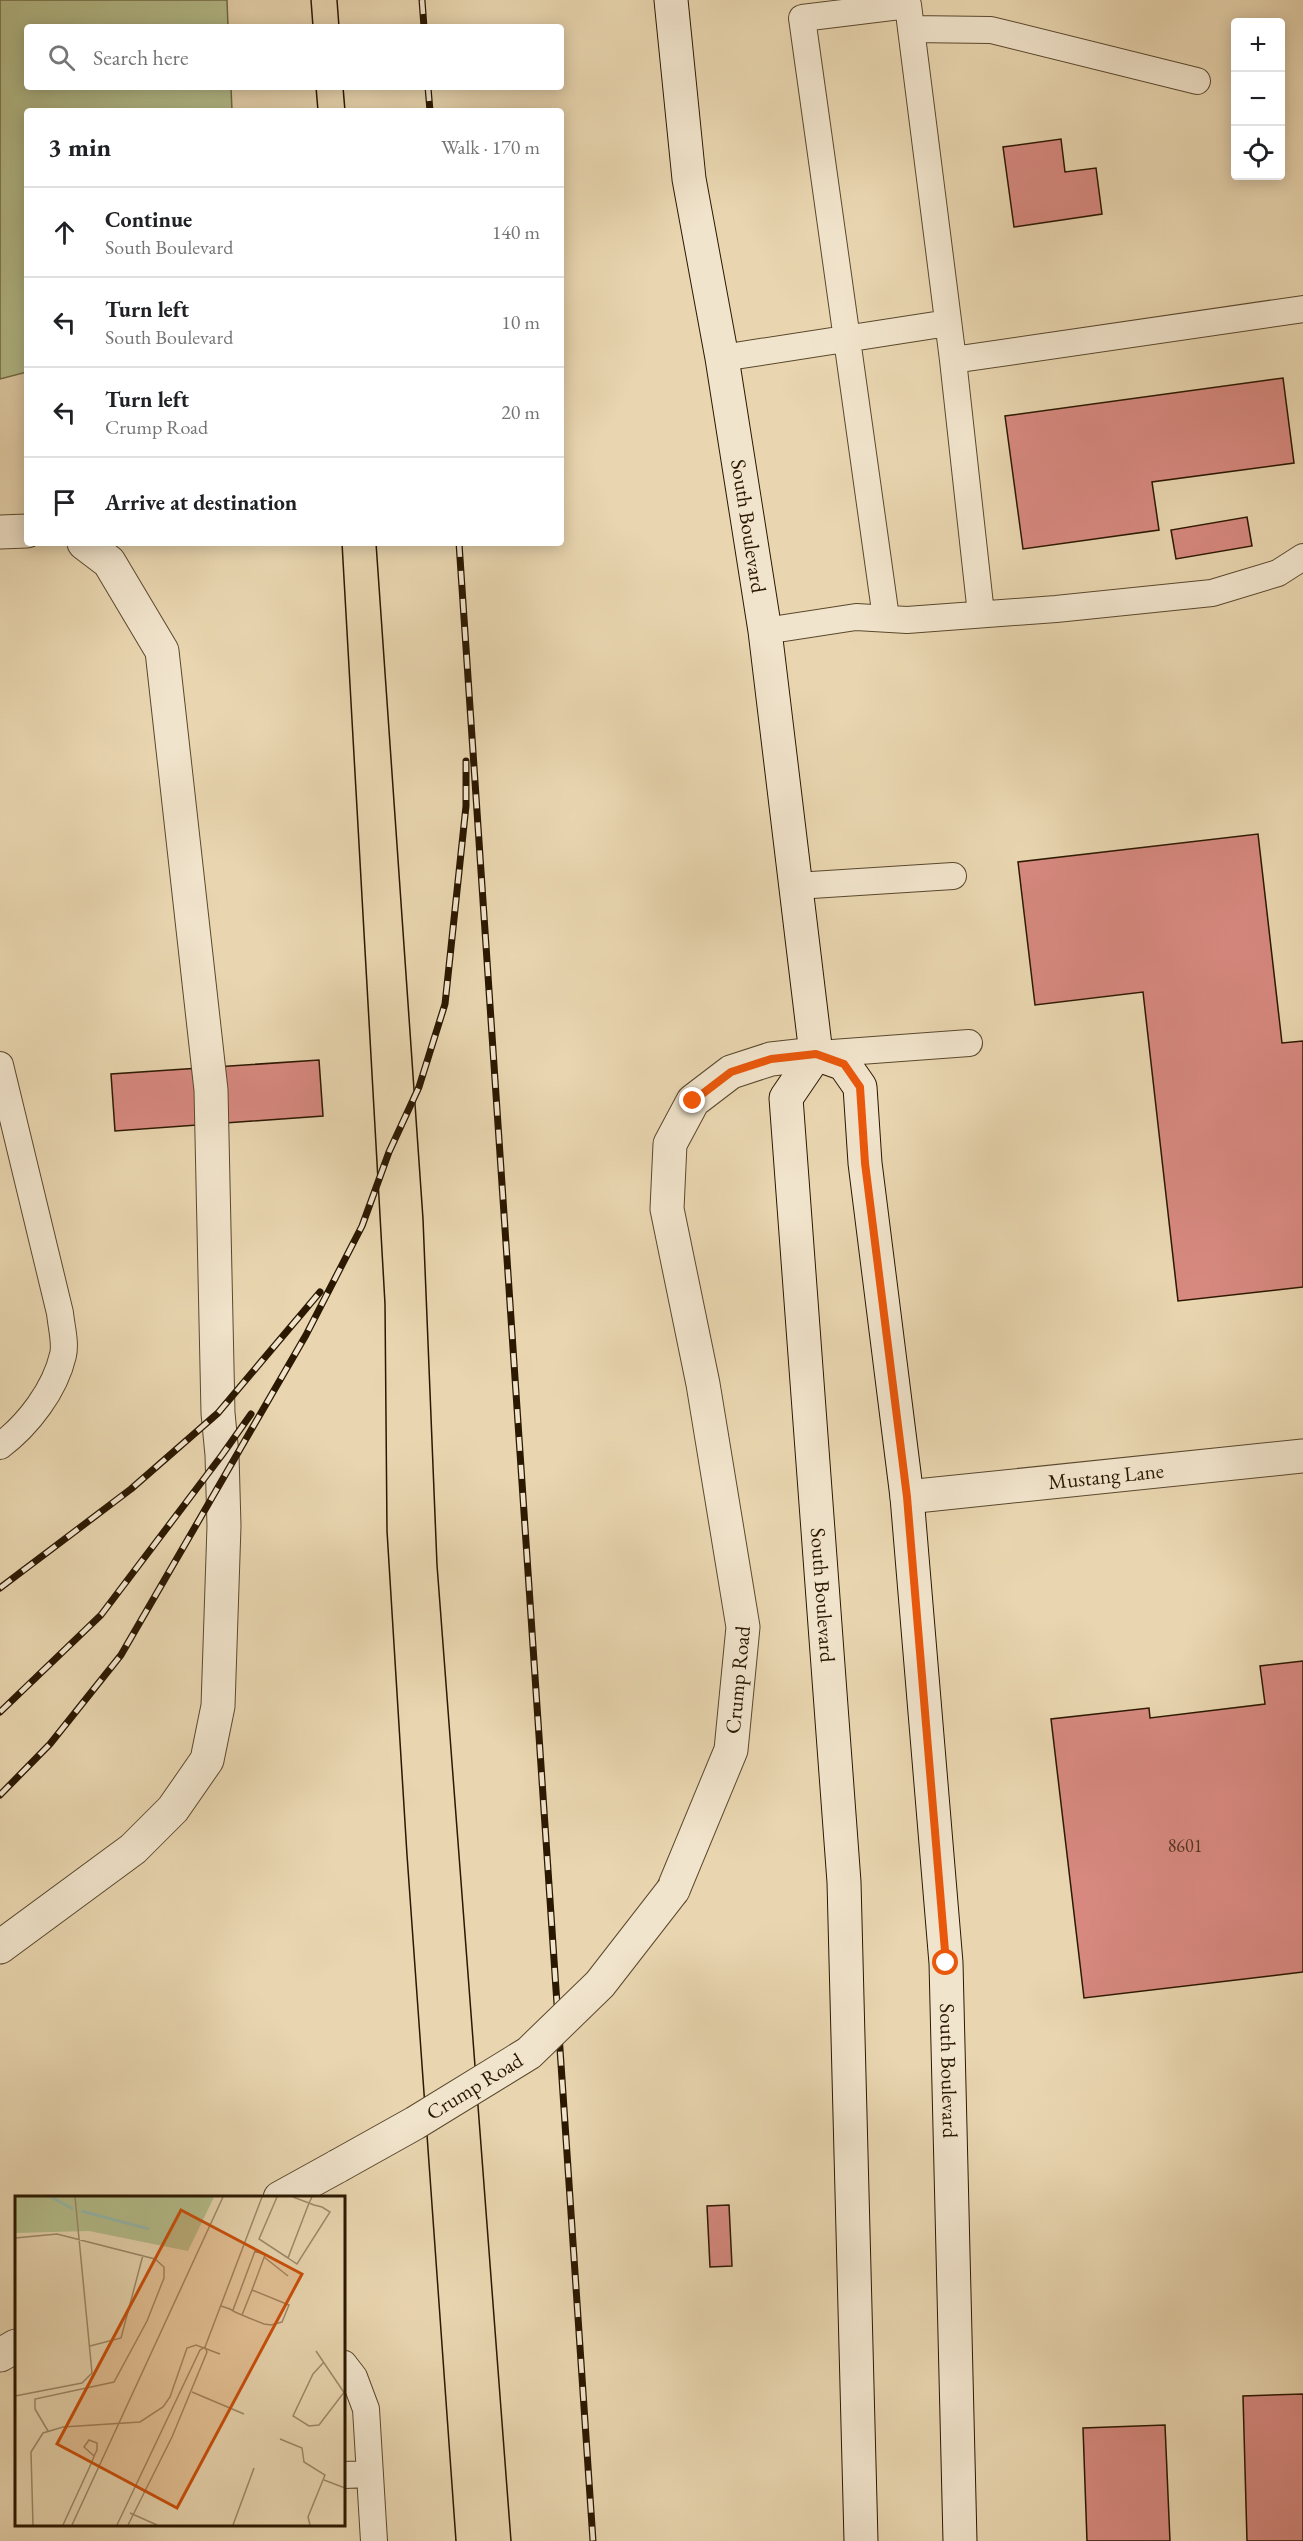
<!DOCTYPE html>
<meta charset="utf-8">
<style>
body{margin:0;font-family:"EB Garamond",serif;background:#f6f6f6;color:#202124}
.controls{position:absolute;right:18px;top:18px;display:grid;overflow:hidden;border-radius:6px;box-shadow:0 3px 15px #0003}
.controls button{width:54px;height:54px;display:grid;place-items:center;padding:0;border:0;border-bottom:2px solid #e0e0e0;background:#fff;color:#202124;font:30px sans-serif}
.stop{position:absolute;width:18px;height:18px;margin:-14px;border:4px solid #ea580c;border-radius:50%;background:#fff}
.stop.end{background:#ea580c;border-color:#fff;box-shadow:0 2px 6px #0008}
.list{margin:0;padding:0;list-style:none}
h2{display:flex;justify-content:space-between;align-items:center;height:78px;margin:0;padding:0 24px;font-size:26px}
h2 small{font-size:20px;font-weight:400;color:#757577}
.list li{display:grid;grid-template-columns:39px 1fr auto;gap:18px;align-items:center;box-sizing:border-box;height:90px;padding:0 24px;border-top:2px solid #e0e0e0}
.list b{display:block;font-size:22px;white-space:nowrap}
.list p{margin:0;font-size:20px;white-space:nowrap;color:#757577}
.list em{font-size:20px;font-style:normal;color:#757577}
.icon{flex:none;width:33px;height:33px;fill:none;stroke:currentColor;stroke-width:2;stroke-linecap:round;stroke-linejoin:round}
.map{position:relative;flex:none;width:1303px;height:2541px;overflow:hidden}
.search{position:absolute;background:#fff;box-shadow:0 3px 15px #0003;left:24px;top:24px;width:540px;height:66px;display:flex;align-items:center;gap:15px;box-sizing:border-box;padding:0 21px;border-radius:6px;color:#757577;font-size:22px}
.panel{position:absolute;background:#fff;box-shadow:0 3px 15px #0003;left:24px;top:108px;width:540px;height:438px;border-radius:6px}
.map>svg:first-child{display:block}
.green{fill:#b5be8c;stroke:#706b46;stroke-width:1.5}
.building{fill:#d78980;stroke:#2b1801;stroke-width:1.5}
.lines{fill:none;stroke-linecap:round;stroke-linejoin:round}
.service-casing{stroke:#5a482d;stroke-width:28}
.minor-casing{stroke:#5a482d;stroke-width:35}
.tertiary-casing{stroke:#5a482d;stroke-width:35}
.secondary-casing{stroke:#2b1801;stroke-width:35}
.service{stroke:#f1e4cc;stroke-width:26}
.minor{stroke:#f1e4cc;stroke-width:33}
.tertiary{stroke:#f1e4cc;stroke-width:33}
.secondary{stroke:#f1e4cc;stroke-width:33}
.tram{stroke:#2b1801;stroke-width:1.5}
.rail-casing{stroke:#2b1801;stroke-width:7}
.rail{stroke:#f1e4cc;stroke-width:4.5;stroke-dasharray:14;stroke-linecap:butt}
.tertiary-bridge-casing{stroke:#5a482d;stroke-width:35;stroke-linecap:butt}
.tertiary-bridge{stroke:#f1e4cc;stroke-width:33}
.route{stroke:#ea580c;stroke-width:8}
.labels{text-anchor:middle;stroke-width:5;stroke-linejoin:round;paint-order:stroke}
.number-label{font-size:18px;fill:#563421}
.street-label{font-size:21px;fill:#2b1801;stroke:#f1e4cc}
.inset-river{fill:none;stroke:#97b9aa;stroke-width:3}
.inset-road{fill:none;stroke:#9d8a6a;stroke-width:1.5}
.view{fill:#cc4f0a;fill-opacity:0.15;stroke:#cc4f0a;stroke-width:3}
.inset-edge{fill:none;stroke:#2b1801;stroke-width:3}
</style>
<div class="map">
<svg width="1303" height="2541" viewBox="0 0 1303 2541">
<rect width="100%" height="100%" fill="#e9d6b0"/>
<filter id="stains"><feTurbulence type="fractalNoise" baseFrequency=".00333" numOctaves="4"/><feColorMatrix values="0 0 0 0 .2 0 0 0 0 .09 0 0 0 0 .02 0 0 0 .5 -.17"/></filter>
<radialGradient id="worn" r=".72"><stop offset=".6" stop-color="#630" stop-opacity="0"/><stop offset="1" stop-color="#630" stop-opacity=".3"/></radialGradient>
<path class="green" d="M 0,0 L 227,0 L 228,27 L 27,27 L 27,87 L 231,87 L 232,111 L 27,111 L 27,372 L 0,379 Z"/>
<path class="building" d="M 1061,139 L 1065,172 L 1096,168 L 1102,214 L 1014,227 L 1003,147 Z
M 1283,378 L 1294,463 L 1152,482 L 1159,530 L 1023,549 L 1005,416 Z
M 1247,517 L 1252,546 L 1176,559 L 1171,530 Z
M 1258,834 L 1282,1043 L 1303,1041 L 1303,1287 L 1178,1301 L 1143,992 L 1035,1005 L 1018,862 Z
M 319,1060 L 323,1116 L 115,1131 L 111,1074 Z
M 1303,1661 L 1303,1972 L 1084,1998 L 1051,1719 L 1149,1708 L 1150,1718 L 1265,1704 L 1260,1666 Z
M 729,2205 L 732,2266 L 710,2267 L 707,2206 Z
M 1303,2394 L 1303,2541 L 1247,2541 L 1243,2396 Z
M 1165,2425 L 1170,2541 L 1087,2541 L 1083,2428 Z"/>
<g class="lines">
<defs>
<path id="service" d="M 911,29 L 991,30 L 1197,81
M 722,358 L 948,323
M 981,614 L 953,360 L 1303,309
M 886,618 L 802,18 L 908,5 L 953,360
M 765,631 L 856,617 L 907,620 L 1056,609 L 1212,593 L 1278,573 L 1303,557
M 796,886 L 953,876
M 819,1054 L 969,1043
M 0,1065 L 60,1313 C 61,1325 66,1343 63,1355 C 55,1390 28,1425 0,1446
M 344,2364 L 354,2377 L 366,2409 L 374,2541
M 344,2475 L 370,2474"/>
<g id="minor">
<path d="M 0,532 L 27,531"/>
<path id="s1" d="M 907,1497 L 1303,1456"/>
<path d="M 0,1947 L 133,1849 L 173,1809 L 207,1760 L 218,1706 L 224,1526 L 222,1455 L 218,1413 L 211,1090 L 162,651 L 109,562 L 84,543"/>
</g>
<g id="tertiary">
<path id="s2" d="M 673,1890 L 731,1750 L 743,1627 L 703,1384 L 667,1209 L 670,1144 L 693,1101 L 731,1072 L 771,1059 L 816,1054"/>
<path d="M 280,2198 L 338,2166"/>
<path d="M 0,2355 L 16,2346"/>
</g>
<g id="secondary">
<path id="s3" d="M 671,0 L 689,179 L 722,358 L 765,631 L 816,1054 L 786,1098 L 844,1882 L 861,2541"/>
<path id="s4" d="M 816,1054 L 844,1064 L 860,1087 L 865,1163 L 907,1497 L 946,1963 L 960,2541"/>
</g>
</defs>
<use href="#service" class="service-casing"/>
<use href="#minor" class="minor-casing"/>
<use href="#tertiary" class="tertiary-casing"/>
<use href="#secondary" class="secondary-casing"/>
<use href="#service" class="service"/>
<use href="#minor" class="minor"/>
<use href="#tertiary" class="tertiary"/>
<use href="#secondary" class="secondary"/>
<path class="tram" d="M 311,0 L 313,27
M 337,0 L 339,27
M 316,87 L 318,111
M 343,87 L 345,111
M 342,543 L 385,1304 L 387,1531 L 407,1855 L 456,2541
M 376,543 L 423,1219 L 437,1565 L 511,2541"/>
<defs>
<path id="rail" d="M 422,0 L 424,27
M 428,87 L 430,111
M 459,543 L 593,2541
M 0,1588 L 131,1489 L 218,1413 L 320,1292
M 0,1712 L 101,1615 L 222,1455 L 251,1414
M 0,1795 L 50,1744 L 121,1655 L 306,1335 L 362,1226 L 389,1152 L 419,1087 L 445,1004 L 466,806 L 466,761"/>
</defs>
<use href="#rail" class="rail-casing"/>
<use href="#rail" class="rail"/>
<defs>
<g id="tertiary-bridge">
<path id="s5" d="M 338,2166 L 415,2123 L 529,2053 L 600,1984 L 673,1890"/>
</g>
</defs>
<use href="#tertiary-bridge" class="tertiary-bridge-casing"/>
<use href="#tertiary-bridge" class="tertiary-bridge"/>
</g>
<g class="lines">
<path class="route" d="M 693,1101 L 731,1072 L 771,1059 L 816,1054 L 844,1064 L 860,1087 L 865,1163 L 907,1497 L 946,1963"/>
</g>
<g class="labels">
<g class="number-label">
<text x="1185" y="1852">8601</text>
</g>
<g class="street-label">
<text dy="7" stroke="none"><textPath href="#s3" startOffset="532">South Boulevard</textPath></text>
<text dy="7" stroke="none"><textPath href="#s1" startOffset="200">Mustang Lane</textPath></text>
<text dy="7" stroke="none"><textPath href="#s3" startOffset="1616">South Boulevard</textPath></text>
<text dy="7" stroke="none"><textPath href="#s2" startOffset="222">Crump Road</textPath></text>
<text dy="7" stroke="none"><textPath href="#s4" startOffset="1046">South Boulevard</textPath></text>
<text dy="7" stroke="none"><textPath href="#s5" startOffset="158">Crump Road</textPath></text>
</g>
</g>
<g transform="translate(15 2196)">
<rect width="330" height="330" fill="#e9d6b0"/>
<path d="M 0,1 L 199,1 L 173,55 L 74,35 L 0,37 Z" fill="#b5be8c"/>
<path class="inset-river" d="M 36,1 L 58,13M 66,15 L 134,33"/>
<path class="inset-road" d="M 262,1 L 244,43 L 273,62M 278,1 L 294,7 L 299,9 L 307,11 L 315,16 L 282,68 L 273,62 L 294,7 L 297,1M 0,42 L 42,38 L 140,63 L 149,71 L 149,82 L 132,125 L 99,186 L 20,203 L 20,213 L 33,235M 249,61 L 273,80M 206,110 L 215,113 L 220,116 L 234,122 L 249,128 L 256,129 L 267,126 L 274,109 L 237,94 L 227,119M 218,114 L 240,55 L 250,59 L 237,94M 75,150 L 106,142 L 128,59M 301,155 L 330,198M 309,166 L 298,178 L 278,220 L 294,230 L 304,229 L 330,195M 177,196 L 229,218M 0,200 L 67,187 L 77,177 L 60,1M 265,243 L 287,252 L 289,266 L 310,279 L 293,321 L 295,329M 309,284 L 330,292M 115,317 L 142,329M 18,329 L 16,256 L 28,237 L 48,231 L 125,226 L 148,211 L 155,201 L 172,152 L 181,149 L 205,158M 48,329 L 76,268 L 80,258 L 82,254 L 82,247 L 74,244 L 69,251 L 79,260M 57,329 L 208,1M 102,329 L 185,154 L 190,151 L 247,1M 113,329 L 157,241 L 192,156 L 190,151M 218,329 L 239,272"/>
<path class="view" d="M 166,14 L 287,78 L 162,312 L 42,248 Z"/>
<rect width="330" height="330" class="inset-edge"/>
</g>
<rect width="100%" height="100%" filter="url(#stains)"/>
<rect width="100%" height="100%" fill="url(#worn)"/>
</svg>
<div class="controls">
<button>+</button>
<button>−</button>
<button><svg class="icon" aria-label="locate" viewBox="0 0 24 24"><circle cx="12" cy="12" r="6"/><path d="M12 2v4M12 18v4M2 12h4M18 12h4"/></svg></button>
</div>
<div class="stop" style="left:946px;top:1963px"></div>
<div class="stop end" style="left:693px;top:1101px"></div>
<div class="search"><svg class="icon" aria-label="search" viewBox="0 0 24 24"><circle cx="10" cy="10" r="6"/><path d="M15 15l6 6"/></svg>Search here</div>
<section class="panel">
<h2>3 min<small>Walk · 170 m</small></h2>
<ul class="list">
<li><svg class="icon" aria-label="ahead" viewBox="0 0 24 24"><path d="M12 20V5M6 11l6-6 6 6"/></svg><div><b>Continue</b><p>South Boulevard</p></div><em>140 m</em></li>
<li><svg class="icon" aria-label="left" viewBox="0 0 24 24"><path d="M17 20v-9H6M10 6l-5 5 5 5"/></svg><div><b>Turn left</b><p>South Boulevard</p></div><em>10 m</em></li>
<li><svg class="icon" aria-label="left" viewBox="0 0 24 24"><path d="M17 20v-9H6M10 6l-5 5 5 5"/></svg><div><b>Turn left</b><p>Crump Road</p></div><em>20 m</em></li>
<li><svg class="icon" aria-label="arrive" viewBox="0 0 24 24"><path d="M6 21V4h12l-3 4 3 4H6"/></svg><div><b>Arrive at destination</b></div></li>
</ul>
</section>
</div>
